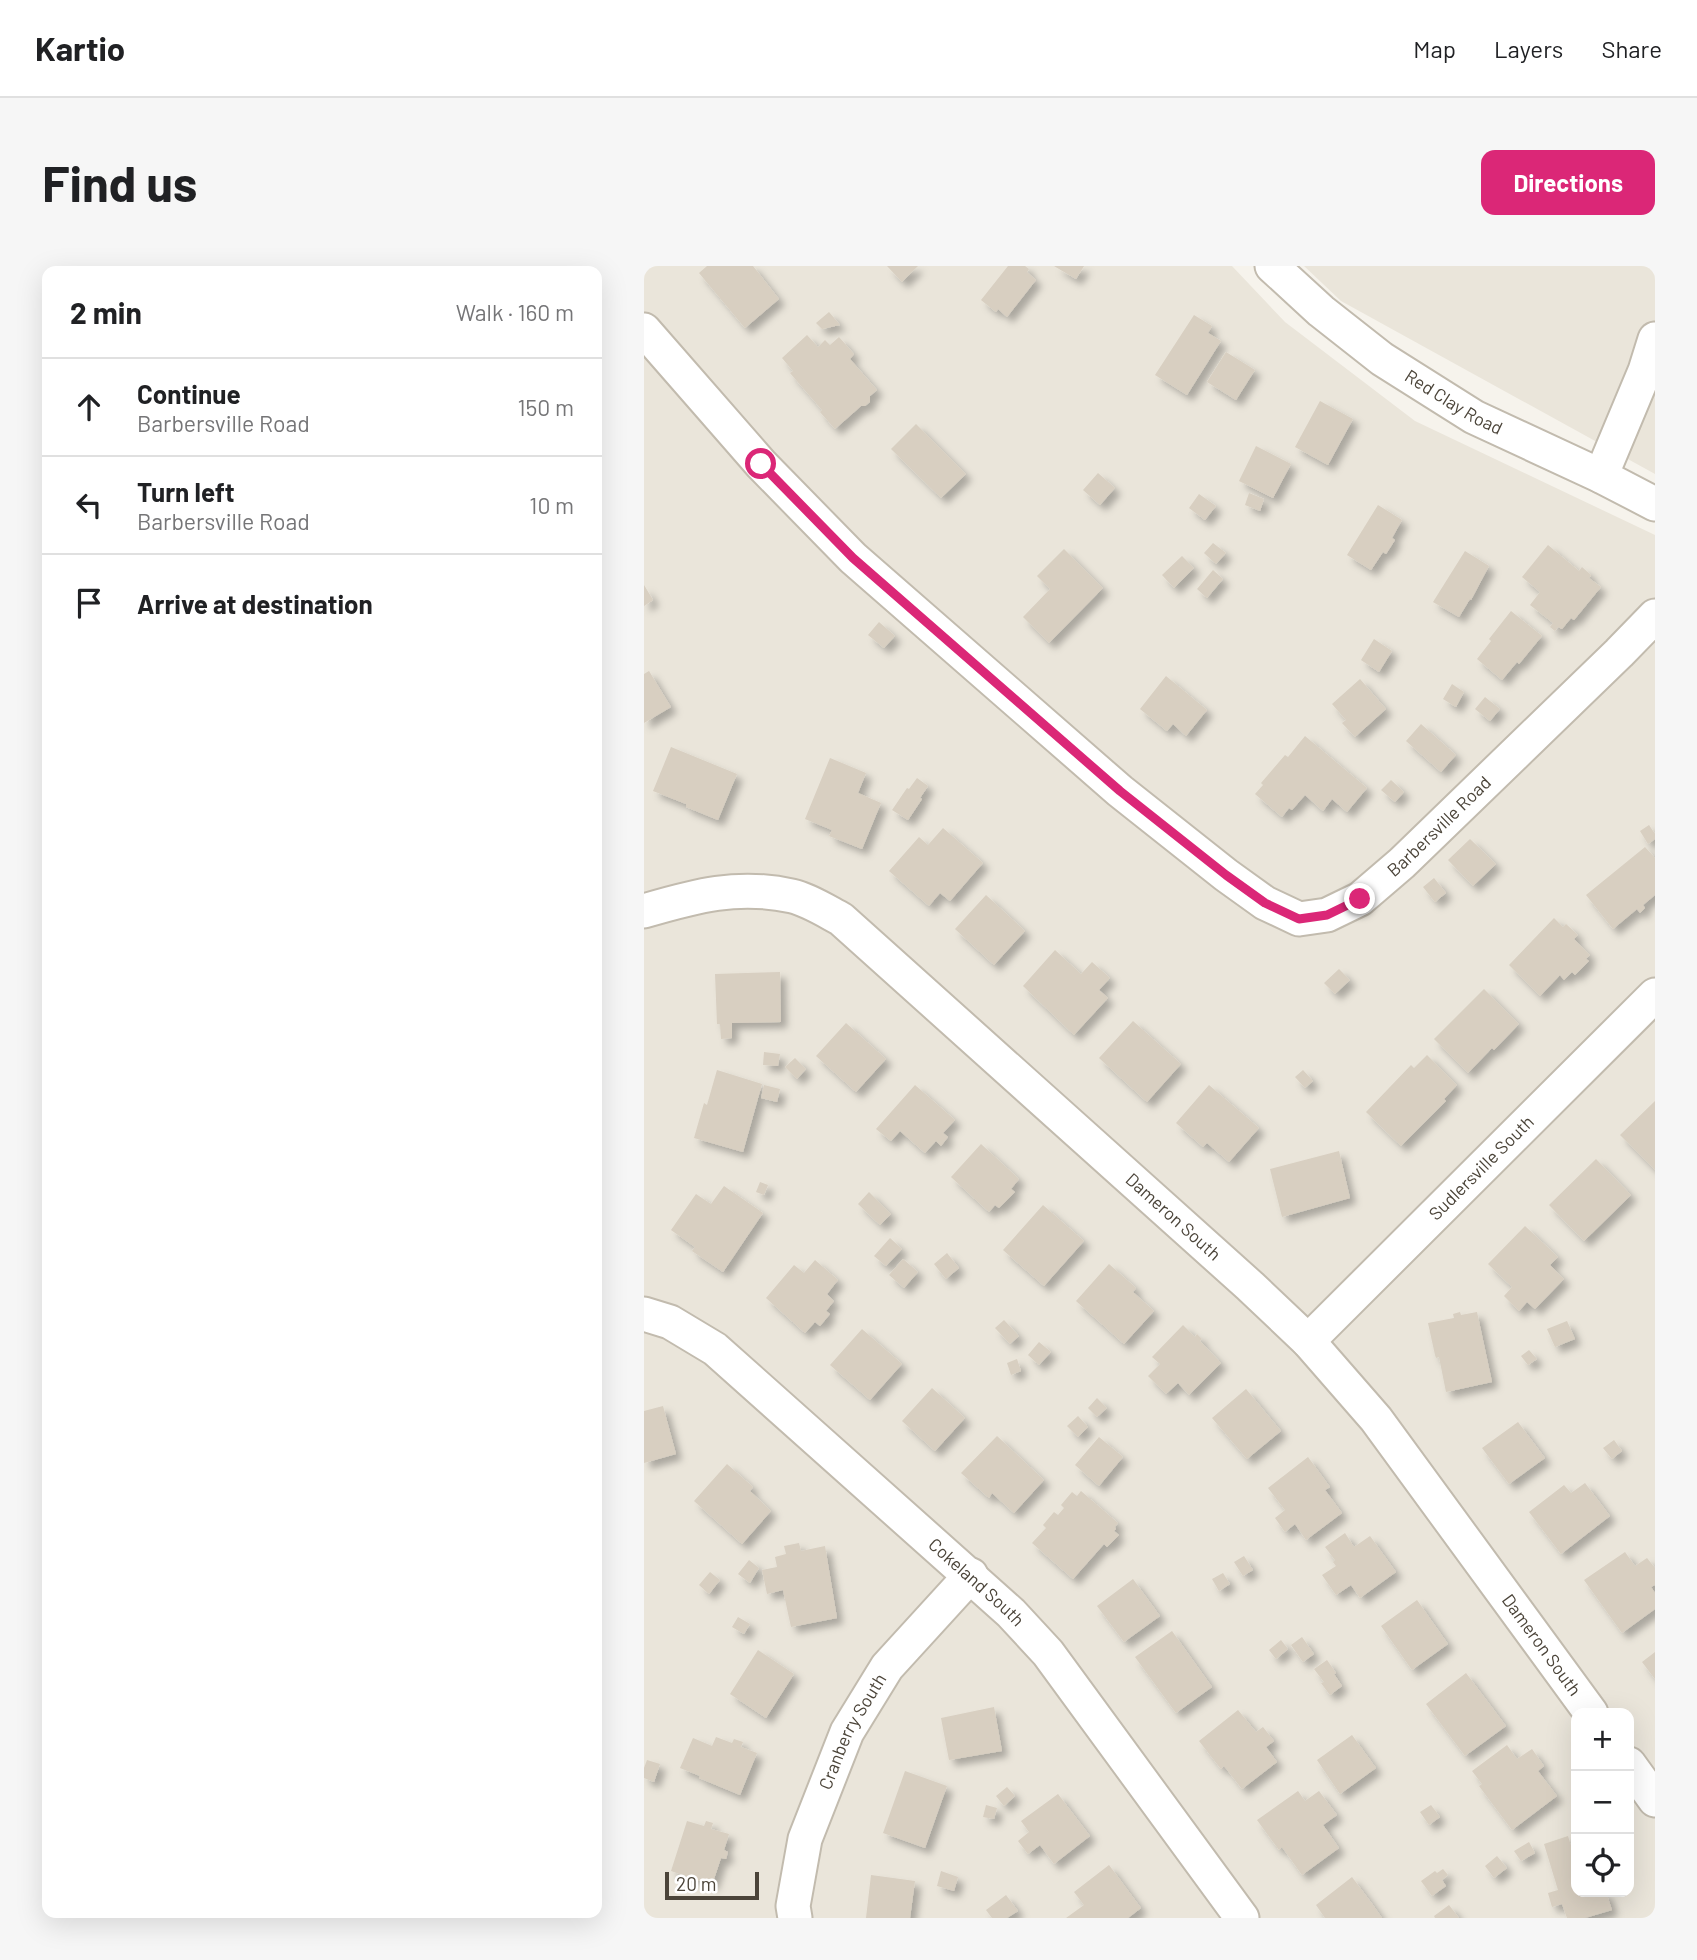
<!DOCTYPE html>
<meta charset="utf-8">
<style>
body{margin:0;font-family:Barlow,sans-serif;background:#f6f6f6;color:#202124}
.controls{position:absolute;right:21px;bottom:21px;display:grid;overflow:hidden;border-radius:14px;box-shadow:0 7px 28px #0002}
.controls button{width:63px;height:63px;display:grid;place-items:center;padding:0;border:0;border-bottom:2px solid #e0e0e0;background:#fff;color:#202124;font:35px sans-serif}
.scale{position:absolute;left:21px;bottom:18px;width:94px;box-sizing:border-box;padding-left:7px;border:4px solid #4b4439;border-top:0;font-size:19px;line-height:24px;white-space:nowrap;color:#4b4439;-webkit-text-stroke:5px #fff;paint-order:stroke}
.stop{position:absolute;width:21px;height:21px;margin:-16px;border:5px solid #db2777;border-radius:50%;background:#fff}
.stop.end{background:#db2777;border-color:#fff;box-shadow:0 2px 7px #0008}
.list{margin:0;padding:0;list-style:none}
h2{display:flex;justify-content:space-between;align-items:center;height:91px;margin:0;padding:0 28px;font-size:30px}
h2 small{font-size:23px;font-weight:400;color:#757577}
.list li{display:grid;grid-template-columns:46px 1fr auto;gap:21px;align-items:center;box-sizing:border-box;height:98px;padding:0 28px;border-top:2px solid #e0e0e0}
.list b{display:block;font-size:26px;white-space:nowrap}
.list p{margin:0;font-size:23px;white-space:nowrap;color:#757577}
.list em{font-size:23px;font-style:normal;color:#757577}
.icon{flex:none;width:38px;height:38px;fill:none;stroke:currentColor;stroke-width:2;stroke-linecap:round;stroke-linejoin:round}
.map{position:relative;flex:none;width:1011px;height:1652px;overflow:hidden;border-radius:14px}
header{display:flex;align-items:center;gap:42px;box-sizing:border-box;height:98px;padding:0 35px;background:#fff;border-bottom:2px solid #e0e0e0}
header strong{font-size:33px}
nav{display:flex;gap:38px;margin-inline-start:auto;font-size:24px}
.intro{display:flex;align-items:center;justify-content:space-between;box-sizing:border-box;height:168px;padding:0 42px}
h1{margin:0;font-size:49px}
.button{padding:18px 32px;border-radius:14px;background:#db2777;color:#fff;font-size:24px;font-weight:700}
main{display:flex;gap:42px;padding:0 42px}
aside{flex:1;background:#fff;border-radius:14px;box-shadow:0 7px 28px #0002}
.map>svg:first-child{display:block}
.residential{fill:#eae5da;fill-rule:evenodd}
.building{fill:#d8cfc1;filter:url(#shadow)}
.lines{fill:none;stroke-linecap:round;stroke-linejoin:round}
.minor-casing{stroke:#c2bbae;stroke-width:37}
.minor{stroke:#fff;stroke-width:33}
.route{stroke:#db2777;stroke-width:9}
.labels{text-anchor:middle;stroke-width:5;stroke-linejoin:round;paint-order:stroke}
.street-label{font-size:18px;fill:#4b4439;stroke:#fff}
</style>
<header>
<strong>Kartio</strong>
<nav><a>Map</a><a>Layers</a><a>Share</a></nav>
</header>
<div class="intro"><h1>Find us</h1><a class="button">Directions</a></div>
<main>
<aside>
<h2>2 min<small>Walk · 160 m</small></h2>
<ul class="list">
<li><svg class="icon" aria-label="ahead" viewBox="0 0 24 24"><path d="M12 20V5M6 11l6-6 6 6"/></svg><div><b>Continue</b><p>Barbersville Road</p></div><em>150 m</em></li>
<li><svg class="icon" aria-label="left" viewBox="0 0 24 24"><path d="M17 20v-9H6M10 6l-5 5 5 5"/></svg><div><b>Turn left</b><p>Barbersville Road</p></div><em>10 m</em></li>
<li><svg class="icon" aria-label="arrive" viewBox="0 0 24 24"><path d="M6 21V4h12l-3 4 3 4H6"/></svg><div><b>Arrive at destination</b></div></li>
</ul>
</aside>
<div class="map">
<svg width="1011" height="1652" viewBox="0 0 1011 1652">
<defs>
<filter id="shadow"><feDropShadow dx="6" dy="6" stdDeviation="3.5" flood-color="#0004"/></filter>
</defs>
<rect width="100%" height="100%" fill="#f6f3ec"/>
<path class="residential" d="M 0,0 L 588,0 L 641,56 L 771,155 L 1011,269 L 1011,1652 L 0,1652 ZM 932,1447 L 985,1447 L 985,1626 L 932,1626 Z
M 660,0 L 1011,0 L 1011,208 L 697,35 Z"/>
<path class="building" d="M 63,0 L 109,0 L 135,33 L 101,62 L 55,7 Z
M 243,0 L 274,0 L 258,16 Z
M 364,0 L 381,0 L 385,3 L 383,6 L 392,14 L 363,51 L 354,43 L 352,46 L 337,34 Z
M 410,0 L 440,0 L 432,13 Z
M 185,46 L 196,59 L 178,63 L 172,57 Z
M 550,49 L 568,60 L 564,67 L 577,75 L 543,129 L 511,109 Z
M 163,69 L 174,81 L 181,74 L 186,79 L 195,71 L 210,88 L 206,93 L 233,124 L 226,130 L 226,136 L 221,140 L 217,140 L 191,163 L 176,146 L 178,144 L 146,107 L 149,105 L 138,92 Z
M 582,86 L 611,104 L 592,134 L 563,116 Z
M 676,135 L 709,153 L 684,199 L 651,181 Z
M 272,158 L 322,208 L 297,232 L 247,183 Z
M 612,180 L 647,198 L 629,232 L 595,215 Z
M 454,207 L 471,222 L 456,239 L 439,224 Z
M 605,227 L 620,233 L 616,245 L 601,239 Z
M 555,228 L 572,240 L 561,254 L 545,242 Z
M 734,239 L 758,254 L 748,272 L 751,274 L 742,288 L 739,286 L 727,304 L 703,289 Z
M 569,277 L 582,287 L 572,298 L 560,287 Z
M 904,279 L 935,305 L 938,301 L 947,309 L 945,312 L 957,321 L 930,354 L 927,352 L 918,363 L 914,361 L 911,365 L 906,361 L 909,357 L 886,339 L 896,326 L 878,311 Z
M 420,283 L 459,322 L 405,377 L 379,351 L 406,323 L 393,310 Z
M 821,285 L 845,300 L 827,334 L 826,333 L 815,351 L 789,336 Z
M 538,290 L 550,302 L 530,322 L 518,309 Z
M 569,304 L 579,313 L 563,332 L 553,323 Z
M 0,319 L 9,334 L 0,340 Z
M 867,345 L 898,370 L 875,398 L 873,396 L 858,414 L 833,393 L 847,375 L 845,373 Z
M 235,356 L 251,370 L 240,382 L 224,369 Z
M 730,373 L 748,385 L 735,406 L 717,394 Z
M 5,405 L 27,441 L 0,457 L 0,408 Z
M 522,410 L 563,444 L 542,470 L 529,458 L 523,465 L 496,443 Z
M 716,413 L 742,443 L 711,471 L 698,457 L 702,454 L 688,438 Z
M 808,418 L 820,426 L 812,441 L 799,433 Z
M 841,431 L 856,443 L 846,455 L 831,443 Z
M 777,458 L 812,489 L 797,506 L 762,475 Z
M 661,470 L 723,522 L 703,546 L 688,533 L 679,545 L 661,529 L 648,544 L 645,542 L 638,551 L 611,528 L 619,519 L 617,517 L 641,489 L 644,491 Z
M 27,481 L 93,508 L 74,554 L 42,541 L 42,538 L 9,525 Z
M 186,492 L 222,507 L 214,527 L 237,537 L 218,583 L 185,570 L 188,564 L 161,553 Z
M 273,512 L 284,520 L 276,532 L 278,533 L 264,554 L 248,544 L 263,522 L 265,523 Z
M 747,514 L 760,526 L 751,536 L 737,524 Z
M 1005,559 L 1011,568 L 1011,573 L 1004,578 L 996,565 Z
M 299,562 L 339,597 L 306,635 L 296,627 L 285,640 L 245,605 L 275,571 L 284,579 Z
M 826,573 L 852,598 L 829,620 L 804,594 Z
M 1001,581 L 1011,592 L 1011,629 L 999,639 L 1001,642 L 996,647 L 993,643 L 969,663 L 942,629 Z
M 790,612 L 802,627 L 791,636 L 779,621 Z
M 342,629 L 381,665 L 350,699 L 311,663 Z
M 910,652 L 919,661 L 922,658 L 934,669 L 930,673 L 946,689 L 942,693 L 945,695 L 931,709 L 928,706 L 920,714 L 916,709 L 896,730 L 865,699 Z
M 411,684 L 437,708 L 448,696 L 466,712 L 455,724 L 464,732 L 430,769 L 379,720 Z
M 695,703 L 706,714 L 691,728 L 680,717 Z
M 136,706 L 137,756 L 88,757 L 88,772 L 77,773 L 76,758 L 73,758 L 71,708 Z
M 840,723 L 875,758 L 850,784 L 848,782 L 824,807 L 790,773 Z
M 489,755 L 537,798 L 503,836 L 455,792 Z
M 202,757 L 242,793 L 212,826 L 172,790 Z
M 120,786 L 136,788 L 134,800 L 119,799 Z
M 783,789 L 813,819 L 800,833 L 802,835 L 757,880 L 722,846 L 767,799 L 770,802 Z
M 151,792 L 162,803 L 153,813 L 141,801 Z
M 73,804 L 118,818 L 99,886 L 50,872 L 60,837 L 63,839 Z
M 659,804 L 669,815 L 661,822 L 651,811 Z
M 120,819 L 136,823 L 133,836 L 117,832 Z
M 271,819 L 311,854 L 299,867 L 304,871 L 297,880 L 292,875 L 281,887 L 256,865 L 247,875 L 232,863 Z
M 565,819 L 615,862 L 585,896 L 563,877 L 559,881 L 532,857 Z
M 1011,835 L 1011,904 L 976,869 Z
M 337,878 L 375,913 L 367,923 L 371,926 L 355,942 L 351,939 L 345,946 L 307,911 Z
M 695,885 L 706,932 L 638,951 L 626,903 Z
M 952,893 L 987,929 L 940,975 L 905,939 Z
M 116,916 L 124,919 L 120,929 L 112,926 Z
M 80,920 L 119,947 L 79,1006 L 48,985 L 51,981 L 27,964 L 52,928 L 67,938 Z
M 225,926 L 247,948 L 236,959 L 214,938 Z
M 399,939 L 440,975 L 400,1020 L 359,984 Z
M 881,960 L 914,991 L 906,999 L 920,1013 L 891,1043 L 883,1036 L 875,1045 L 860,1030 L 868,1021 L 844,998 Z
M 246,972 L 258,983 L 242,1000 L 230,990 Z
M 303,987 L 315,1002 L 302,1013 L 290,998 Z
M 259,993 L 274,1006 L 260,1022 L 245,1009 Z
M 171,994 L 194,1014 L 183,1028 L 190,1035 L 182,1045 L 186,1048 L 176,1060 L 171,1056 L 161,1067 L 122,1032 L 150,999 L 160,1007 Z
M 465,998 L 492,1022 L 489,1026 L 510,1045 L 480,1078 L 432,1035 Z
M 816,1046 L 817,1049 L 833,1046 L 848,1116 L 802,1126 L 795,1091 L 792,1092 L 791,1089 L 784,1057 L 810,1052 L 809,1048 Z
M 360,1054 L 375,1070 L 366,1078 L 351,1062 Z
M 923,1055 L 931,1073 L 911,1081 L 903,1063 Z
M 539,1059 L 551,1071 L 553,1068 L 558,1073 L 556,1075 L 577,1097 L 545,1129 L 534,1117 L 522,1128 L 504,1110 L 516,1098 L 508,1091 Z
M 218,1063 L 258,1098 L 226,1134 L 186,1099 Z
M 395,1076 L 407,1086 L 395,1099 L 384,1089 Z
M 885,1084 L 893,1093 L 884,1099 L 877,1090 Z
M 373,1093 L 377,1105 L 367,1109 L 363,1097 Z
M 288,1122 L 321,1152 L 291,1185 L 258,1155 Z
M 602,1123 L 637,1165 L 603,1193 L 568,1152 Z
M 453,1132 L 463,1142 L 453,1151 L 444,1142 Z
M 19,1140 L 32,1188 L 0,1197 L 0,1145 Z
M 434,1150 L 444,1161 L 434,1171 L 423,1160 Z
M 874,1156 L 901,1192 L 865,1218 L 838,1182 Z
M 353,1170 L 400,1214 L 370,1247 L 348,1227 L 345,1232 L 317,1207 Z
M 455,1171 L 479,1191 L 455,1220 L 431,1199 Z
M 970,1174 L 978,1185 L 968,1193 L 959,1182 Z
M 664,1191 L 686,1221 L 681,1224 L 698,1247 L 662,1274 L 651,1258 L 641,1266 L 631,1252 L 641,1244 L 624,1222 Z
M 83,1198 L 109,1221 L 106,1225 L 127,1245 L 98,1278 L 50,1235 Z
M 941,1217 L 966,1250 L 917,1288 L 885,1246 L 920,1219 L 927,1227 Z
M 437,1225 L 474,1257 L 471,1261 L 472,1263 L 470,1265 L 475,1269 L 463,1281 L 460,1278 L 429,1313 L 388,1277 L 402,1262 L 399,1259 L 410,1246 L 414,1249 L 420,1242 L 417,1239 L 428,1226 L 433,1230 Z
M 701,1267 L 710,1281 L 726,1270 L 752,1306 L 716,1332 L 707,1319 L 692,1329 L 678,1309 L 692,1300 L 689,1296 L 691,1294 L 681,1281 Z
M 155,1277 L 157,1285 L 181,1280 L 193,1352 L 147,1361 L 139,1324 L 123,1328 L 118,1304 L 133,1301 L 131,1291 L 142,1288 L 140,1280 Z
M 981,1286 L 991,1300 L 1003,1292 L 1011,1302 L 1011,1319 L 1007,1321 L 1011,1327 L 1011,1343 L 978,1367 L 940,1314 Z
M 600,1290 L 609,1304 L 599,1310 L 590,1296 Z
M 105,1294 L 115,1302 L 106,1317 L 94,1308 Z
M 66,1306 L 76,1314 L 65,1328 L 55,1319 Z
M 579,1307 L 586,1318 L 575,1325 L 568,1313 Z
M 489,1313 L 516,1350 L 480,1376 L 453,1340 Z
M 773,1334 L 804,1378 L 768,1404 L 737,1360 Z
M 94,1351 L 106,1358 L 100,1368 L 88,1361 Z
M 528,1365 L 568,1421 L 532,1447 L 491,1391 Z
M 658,1371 L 670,1388 L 659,1396 L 647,1379 Z
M 637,1374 L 644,1383 L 632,1393 L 625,1384 Z
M 114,1384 L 150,1408 L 122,1452 L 86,1428 Z
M 1011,1386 L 1011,1413 L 998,1396 Z
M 683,1394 L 692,1407 L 690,1408 L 698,1420 L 686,1429 L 677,1417 L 680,1416 L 670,1403 Z
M 822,1407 L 862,1460 L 821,1490 L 782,1438 Z
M 350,1441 L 358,1485 L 305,1494 L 297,1452 Z
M 594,1444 L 612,1466 L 619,1461 L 630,1475 L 622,1481 L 633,1496 L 598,1523 L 580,1500 L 577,1503 L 555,1475 Z
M 708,1469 L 732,1502 L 696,1528 L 673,1494 Z
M 72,1471 L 88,1477 L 90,1473 L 99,1476 L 97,1481 L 113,1487 L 96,1529 L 55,1512 L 56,1510 L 36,1502 L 49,1472 L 68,1480 Z
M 863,1479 L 873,1493 L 888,1483 L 900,1500 L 894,1505 L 913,1530 L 868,1564 L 835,1520 L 838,1518 L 828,1505 Z
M 3,1494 L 16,1498 L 10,1516 L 0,1512 L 0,1502 Z
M 261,1505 L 303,1520 L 281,1582 L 239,1567 Z
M 363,1521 L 371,1530 L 360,1540 L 352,1530 Z
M 654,1525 L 661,1535 L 675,1525 L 693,1549 L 679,1559 L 695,1582 L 658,1609 L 638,1581 L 635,1584 L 613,1554 Z
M 414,1528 L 446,1570 L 410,1598 L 396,1579 L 384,1588 L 374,1575 L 385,1566 L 377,1555 Z
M 342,1539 L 353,1542 L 350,1553 L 339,1551 Z
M 787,1539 L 796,1551 L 785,1559 L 776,1546 Z
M 43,1555 L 60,1560 L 62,1555 L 69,1557 L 67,1563 L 85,1568 L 80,1584 L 84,1586 L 82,1593 L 77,1592 L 68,1619 L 27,1605 Z
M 924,1570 L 929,1587 L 932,1586 L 932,1626 L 962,1626 L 968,1644 L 941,1652 L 923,1652 L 918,1638 L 908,1641 L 904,1627 L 914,1624 L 900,1578 Z
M 885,1576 L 891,1587 L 877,1595 L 870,1585 Z
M 853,1590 L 863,1602 L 850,1612 L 841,1600 Z
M 465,1599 L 497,1642 L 484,1652 L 422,1652 L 440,1639 L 430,1626 Z
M 799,1603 L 804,1609 L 798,1614 L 802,1620 L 788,1630 L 777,1615 L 791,1605 L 793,1607 Z
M 297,1605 L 314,1611 L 310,1625 L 293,1620 Z
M 227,1609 L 271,1615 L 266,1652 L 222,1652 Z
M 708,1611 L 729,1639 L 738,1652 L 681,1652 L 672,1639 Z
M 362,1629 L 374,1645 L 363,1652 L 348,1652 L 342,1644 Z
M 805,1639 L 815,1652 L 791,1652 L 790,1650 Z"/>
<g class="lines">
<defs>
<g id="minor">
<path id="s1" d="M 628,0 L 677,45 L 738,93 L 830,151 L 957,210 L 1011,238"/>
<path id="s2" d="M 0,64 L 117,198 L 209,292 L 476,525 L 582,609 L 621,637 L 655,653 L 683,649 L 716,633 L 758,597 L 975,387 L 1011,350"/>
<path d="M 957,210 L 1001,105 L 1011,73"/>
<path id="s3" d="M 0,645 C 51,630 94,618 148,630 C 165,634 182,645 197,653 L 606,1020 L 664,1075 L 732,1153 L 947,1447"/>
<path id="s4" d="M 0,1048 L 26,1056 L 71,1083 L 367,1347 L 404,1387 L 598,1652"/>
<path id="s5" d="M 664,1075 L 1011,729"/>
<path d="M 985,1498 L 1011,1534"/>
<path id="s6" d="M 151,1652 L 149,1640 L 161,1573 L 203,1466 L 243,1401 L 327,1309"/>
</g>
</defs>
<use href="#minor" class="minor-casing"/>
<use href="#minor" class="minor"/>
</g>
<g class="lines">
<path class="route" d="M 117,198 L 209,292 L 476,525 L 582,609 L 621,637 L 655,653 L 683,649 L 716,633"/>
</g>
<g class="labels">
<g class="street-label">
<text dy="6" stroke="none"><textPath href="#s1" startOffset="228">Red Clay Road</textPath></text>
<text dy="6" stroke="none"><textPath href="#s2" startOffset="1057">Barbersville Road</textPath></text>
<text dy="6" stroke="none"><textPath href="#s5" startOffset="245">Sudlersville South</textPath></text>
<text dy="6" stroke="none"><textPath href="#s3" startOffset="651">Dameron South</textPath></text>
<text dy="6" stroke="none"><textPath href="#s4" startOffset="430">Cokeland South</textPath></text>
<text dy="6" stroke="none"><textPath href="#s3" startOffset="1218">Dameron South</textPath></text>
<text dy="6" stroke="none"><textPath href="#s6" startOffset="198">Cranberry South</textPath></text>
</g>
</g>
</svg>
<div class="controls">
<button>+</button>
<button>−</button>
<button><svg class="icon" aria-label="locate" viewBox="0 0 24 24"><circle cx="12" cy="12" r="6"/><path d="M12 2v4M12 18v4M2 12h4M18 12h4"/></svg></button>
</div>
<div class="scale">20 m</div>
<div class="stop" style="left:117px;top:198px"></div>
<div class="stop end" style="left:716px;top:633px"></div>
</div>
</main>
